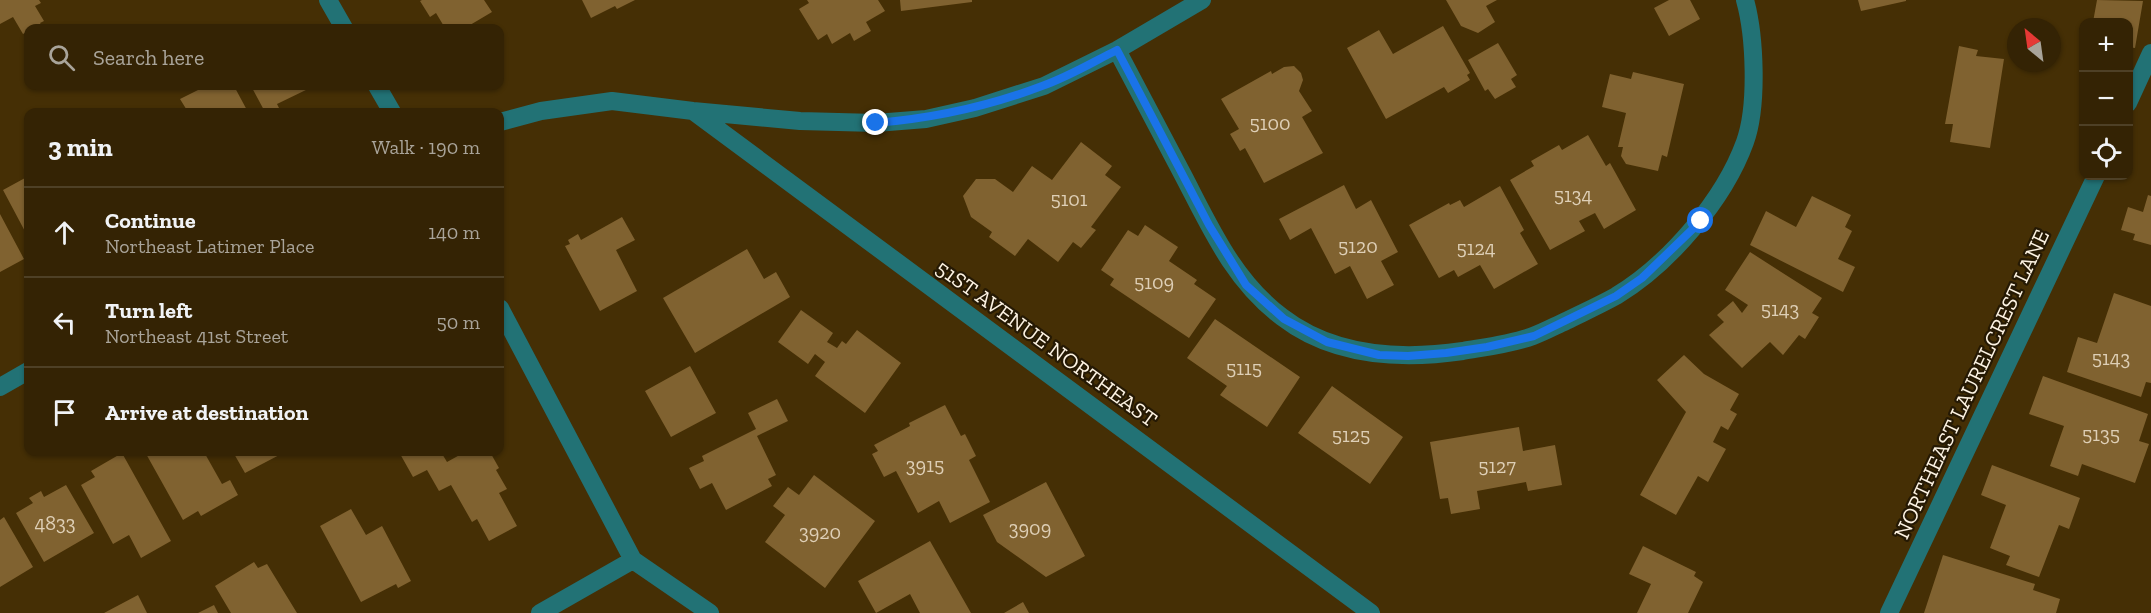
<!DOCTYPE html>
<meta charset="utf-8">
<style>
body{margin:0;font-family:"Zilla Slab",serif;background:#3f2f13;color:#f1f3f6}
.controls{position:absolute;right:18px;top:18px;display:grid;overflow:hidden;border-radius:12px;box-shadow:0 2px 4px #0004}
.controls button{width:54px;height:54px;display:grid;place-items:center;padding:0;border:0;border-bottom:2px solid #4e4026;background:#342304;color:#f1f3f6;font:30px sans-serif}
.compass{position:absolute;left:2007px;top:18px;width:54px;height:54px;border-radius:50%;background:#342304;box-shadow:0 2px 4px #0004;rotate:331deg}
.stop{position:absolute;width:18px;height:18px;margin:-14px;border:4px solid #1a73e8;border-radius:50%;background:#fff}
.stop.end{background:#1a73e8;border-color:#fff;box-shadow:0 2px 6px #0008}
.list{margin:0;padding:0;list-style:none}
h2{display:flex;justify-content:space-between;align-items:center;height:78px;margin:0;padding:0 24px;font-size:26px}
h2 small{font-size:20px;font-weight:400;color:#a9a49a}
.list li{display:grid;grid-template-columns:39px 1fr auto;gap:18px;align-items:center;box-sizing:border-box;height:90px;padding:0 24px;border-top:2px solid #4e4026}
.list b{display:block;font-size:22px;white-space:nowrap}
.list p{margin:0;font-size:20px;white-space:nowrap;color:#a9a49a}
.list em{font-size:20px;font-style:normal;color:#a9a49a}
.icon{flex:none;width:33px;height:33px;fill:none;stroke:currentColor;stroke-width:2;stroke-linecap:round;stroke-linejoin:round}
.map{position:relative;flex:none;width:2151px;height:613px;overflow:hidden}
.search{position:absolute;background:#342304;box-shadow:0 2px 4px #0004;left:24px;top:24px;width:480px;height:66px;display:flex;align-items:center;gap:15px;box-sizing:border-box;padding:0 21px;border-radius:12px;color:#a9a49a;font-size:22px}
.panel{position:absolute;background:#342304;box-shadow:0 2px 4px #0004;left:24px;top:108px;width:480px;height:348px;border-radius:12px}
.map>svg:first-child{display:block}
.building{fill:#806230}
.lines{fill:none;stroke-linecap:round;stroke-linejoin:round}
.minor{stroke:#227275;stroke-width:18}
.route{stroke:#1a73e8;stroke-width:8}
.labels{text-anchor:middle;stroke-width:4.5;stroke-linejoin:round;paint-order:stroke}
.number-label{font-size:20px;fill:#decfb6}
.street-label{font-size:22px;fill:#fdf3e3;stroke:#251904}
</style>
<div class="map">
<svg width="2151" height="613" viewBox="0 0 2151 613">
<rect width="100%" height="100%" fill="#452f05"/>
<path class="building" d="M 0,0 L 39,0 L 41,3 L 35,6 L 44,21 L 40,23 L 43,28 L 28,28 L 28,35 L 27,32 L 23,34 L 13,17 L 0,24 Z
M 422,0 L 484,0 L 492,12 L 465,28 L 445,28 L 436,13 L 430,17 L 420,1 Z
M 582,0 L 635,0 L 617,9 L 615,6 L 591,18 Z
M 807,0 L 878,0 L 885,11 L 866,22 L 871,31 L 854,41 L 850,33 L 832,44 L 827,34 L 818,40 L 799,9 L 809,3 Z
M 900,0 L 972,0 L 972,2 L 901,11 Z
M 1446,0 L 1497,0 L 1486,6 L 1495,22 L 1478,33 L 1461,26 Z
M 1669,0 L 1690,0 L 1700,19 L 1669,36 L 1654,8 Z
M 1858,0 L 1906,0 L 1906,1 L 1861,11 Z
M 2097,0 L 2143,1 L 2135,48 L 2128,47 L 2128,22 L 2093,22 Z
M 1443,26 L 1470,73 L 1467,75 L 1470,80 L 1448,93 L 1444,87 L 1386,119 L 1347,48 L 1379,30 L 1393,54 Z
M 1498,43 L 1517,75 L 1511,79 L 1516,87 L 1495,99 L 1488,89 L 1485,91 L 1468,60 Z
M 1959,46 L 1978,50 L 1976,56 L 2004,59 L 1990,148 L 1950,142 L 1953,124 L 1945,124 Z
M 1294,66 L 1301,73 L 1303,80 L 1299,91 L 1312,111 L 1302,117 L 1323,153 L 1264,183 L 1245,148 L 1240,151 L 1230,134 L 1239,129 L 1221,99 L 1271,71 L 1272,74 L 1284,67 Z
M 1633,72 L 1684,84 L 1667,157 L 1662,155 L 1658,171 L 1626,164 L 1621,156 L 1623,147 L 1618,147 L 1626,113 L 1602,107 L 1610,74 L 1631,79 Z
M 206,86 L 234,86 L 248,112 L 188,112 L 180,99 Z
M 251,86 L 309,86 L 310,88 L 277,104 L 279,108 L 270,112 L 265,112 Z
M 1588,135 L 1606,166 L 1610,163 L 1636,210 L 1604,229 L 1595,213 L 1579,221 L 1585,231 L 1550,250 L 1510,180 L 1534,166 L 1531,161 L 1559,145 L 1562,150 Z
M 1081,142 L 1112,166 L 1105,175 L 1121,187 L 1091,227 L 1096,230 L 1081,248 L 1073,242 L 1058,262 L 1028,239 L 1015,256 L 989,237 L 992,232 L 971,217 L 963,196 L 976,179 L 995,179 L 1013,192 L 1032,166 L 1052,180 Z
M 25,178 L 28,185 L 28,237 L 3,190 Z
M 1344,185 L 1356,209 L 1371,200 L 1398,252 L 1381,261 L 1394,285 L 1367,299 L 1350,266 L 1335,274 L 1311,228 L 1290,240 L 1279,219 Z
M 1500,186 L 1524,230 L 1520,233 L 1538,264 L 1494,289 L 1480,265 L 1458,277 L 1454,270 L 1439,278 L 1409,225 L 1449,203 L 1450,205 L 1460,200 L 1464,207 Z
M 2148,195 L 2151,196 L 2151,245 L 2133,240 L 2135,234 L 2121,230 L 2128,207 L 2143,212 Z
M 1812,196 L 1851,215 L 1845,227 L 1852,231 L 1838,259 L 1855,267 L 1843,292 L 1750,245 L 1766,211 L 1796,227 Z
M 0,214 L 24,259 L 0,272 Z
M 622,217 L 635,240 L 616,250 L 637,291 L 600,311 L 565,246 L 570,244 L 568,240 L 578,234 L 581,240 Z
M 1145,225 L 1178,247 L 1169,261 L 1197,280 L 1194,284 L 1216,299 L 1189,338 L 1110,285 L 1114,279 L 1101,270 L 1128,230 L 1138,236 Z
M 747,249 L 764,279 L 776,272 L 790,297 L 695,353 L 663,298 Z
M 1750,252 L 1822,298 L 1812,313 L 1819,317 L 1805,339 L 1799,335 L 1783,355 L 1770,342 L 1742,368 L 1709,335 L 1724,322 L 1717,315 L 1733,301 L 1742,313 L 1748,305 L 1725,290 Z
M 2114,293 L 2151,306 L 2151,383 L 2146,382 L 2141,397 L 2067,372 L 2078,337 L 2097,343 Z
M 801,310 L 833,333 L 827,342 L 837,348 L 842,341 L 846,344 L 857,330 L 901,363 L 865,413 L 815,376 L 825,362 L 815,354 L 808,364 L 778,342 Z
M 1215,319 L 1300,377 L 1267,427 L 1220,395 L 1227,386 L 1187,358 Z
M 1684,355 L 1704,374 L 1739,394 L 1730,410 L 1737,414 L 1728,430 L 1721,426 L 1713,442 L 1726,449 L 1708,482 L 1698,476 L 1676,515 L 1640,495 L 1686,412 L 1657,380 Z
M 690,366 L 716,413 L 671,437 L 645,391 Z
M 2043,376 L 2148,414 L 2139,441 L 2149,444 L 2135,483 L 2082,464 L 2078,476 L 2050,466 L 2064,426 L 2029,414 Z
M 1332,386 L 1403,437 L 1370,484 L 1298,433 Z
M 777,399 L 788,421 L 757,436 L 776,475 L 768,479 L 772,486 L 726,510 L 712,483 L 700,489 L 689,468 L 704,461 L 702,456 L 756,429 L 748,413 Z
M 945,405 L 961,436 L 965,434 L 976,456 L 969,460 L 990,502 L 950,523 L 939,501 L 918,513 L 896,471 L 884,477 L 872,454 L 878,451 L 874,445 L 910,426 L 909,423 Z
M 1519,427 L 1523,451 L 1555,445 L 1562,485 L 1528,491 L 1526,482 L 1477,491 L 1480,509 L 1451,514 L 1448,498 L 1440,499 L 1430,442 Z
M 145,452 L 204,452 L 222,484 L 230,480 L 238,495 L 201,516 L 198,511 L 183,520 Z
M 233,452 L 285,452 L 245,473 Z
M 399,452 L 441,452 L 447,462 L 465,452 L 490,452 L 499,468 L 496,470 L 507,489 L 499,493 L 517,526 L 489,541 L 477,519 L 472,522 L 451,485 L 439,491 L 427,470 L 413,477 Z
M 122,453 L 171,541 L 141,558 L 129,535 L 113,544 L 81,485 L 95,477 L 91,471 Z
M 1992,465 L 2080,498 L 2069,529 L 2059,525 L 2039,577 L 2006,565 L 2010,556 L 1990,548 L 2006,505 L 1981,495 Z
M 814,475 L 875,521 L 825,588 L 765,542 L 785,515 L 773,506 L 788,487 L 799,495 Z
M 1046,482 L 1085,556 L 1046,577 L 997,542 L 983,515 Z
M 66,485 L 94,533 L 44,562 L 16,513 L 33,503 L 29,498 L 41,491 L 44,497 Z
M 351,509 L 366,535 L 382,526 L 411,581 L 398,588 L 396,584 L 361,602 L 320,526 Z
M 4,517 L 33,567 L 0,587 L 0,520 Z
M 930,541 L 971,613 L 920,613 L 910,594 L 876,613 L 858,581 Z
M 1643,546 L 1696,572 L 1694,576 L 1703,582 L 1688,613 L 1637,613 L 1651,584 L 1629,574 Z
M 1943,555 L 2035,584 L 2033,590 L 2060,599 L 2056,613 L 1924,613 Z
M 254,562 L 258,568 L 267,564 L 297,613 L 231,613 L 215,586 Z
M 138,595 L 147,613 L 104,613 Z
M 1023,602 L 1029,613 L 1004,613 Z
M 214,605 L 218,613 L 198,613 Z"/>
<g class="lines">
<path class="minor" d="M 328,0 L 344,28
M 1117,50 C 1139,92 1161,134 1184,177 C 1211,229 1234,281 1282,317 C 1334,357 1401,360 1463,351 C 1486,347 1511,344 1533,336 C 1544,332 1555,326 1566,321 C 1582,313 1600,305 1616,296 C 1669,264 1724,200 1745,142 C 1758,106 1755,36 1745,0
M 377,86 L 392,112
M 2128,103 L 2151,53
M 693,111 L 1371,613
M 500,122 L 541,111 L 612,101 L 693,111 L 800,121 L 876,123 L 926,119 L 975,108 L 1044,86 L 1117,50 L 1202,0
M 500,308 L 633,560 L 710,613
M 0,387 L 28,371
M 540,613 L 633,560
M 1889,613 L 2096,176"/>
</g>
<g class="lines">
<path class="route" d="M 876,123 C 935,118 987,107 1042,86 C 1068,77 1093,62 1117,50 L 1209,225 L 1246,285 L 1284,319 L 1327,342 L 1379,355 L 1408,356 L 1446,353 L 1487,347 L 1534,336 L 1616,296 L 1642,278 L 1701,221"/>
</g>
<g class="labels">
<g class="number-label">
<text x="1270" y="130">5100</text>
<text x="1573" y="202">5134</text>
<text x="1069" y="206">5101</text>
<text x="1358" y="253">5120</text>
<text x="1476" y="255">5124</text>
<text x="1154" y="289">5109</text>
<text x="1780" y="316">5143</text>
<text x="2111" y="365">5143</text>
<text x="1244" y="375">5115</text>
<text x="2101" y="441">5135</text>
<text x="1351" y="442">5125</text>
<text x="925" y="472">3915</text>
<text x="1497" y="473">5127</text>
<text x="55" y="530">4833</text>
<text x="1030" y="535">3909</text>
<text x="820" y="539">3920</text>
</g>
<g class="street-label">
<text transform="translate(1047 343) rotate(36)" y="8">51ST AVENUE NORTHEAST</text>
<text transform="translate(1971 384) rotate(-65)" y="8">NORTHEAST LAURELCREST LANE</text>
</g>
</g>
</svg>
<div class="controls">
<button>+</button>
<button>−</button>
<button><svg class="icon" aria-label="locate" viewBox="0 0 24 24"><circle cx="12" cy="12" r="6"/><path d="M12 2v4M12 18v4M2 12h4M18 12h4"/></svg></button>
</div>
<svg class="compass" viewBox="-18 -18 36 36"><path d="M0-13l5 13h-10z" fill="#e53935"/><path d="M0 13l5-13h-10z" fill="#a9a49a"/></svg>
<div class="stop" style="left:1701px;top:221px"></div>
<div class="stop end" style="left:876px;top:123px"></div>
<div class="search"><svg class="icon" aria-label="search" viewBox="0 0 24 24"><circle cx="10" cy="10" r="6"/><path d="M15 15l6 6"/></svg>Search here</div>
<section class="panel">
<h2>3 min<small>Walk · 190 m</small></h2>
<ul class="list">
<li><svg class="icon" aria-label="ahead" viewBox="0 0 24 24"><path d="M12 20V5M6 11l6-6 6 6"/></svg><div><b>Continue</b><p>Northeast Latimer Place</p></div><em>140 m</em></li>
<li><svg class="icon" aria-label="left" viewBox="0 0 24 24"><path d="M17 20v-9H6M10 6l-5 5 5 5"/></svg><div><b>Turn left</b><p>Northeast 41st Street</p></div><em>50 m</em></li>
<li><svg class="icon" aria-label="arrive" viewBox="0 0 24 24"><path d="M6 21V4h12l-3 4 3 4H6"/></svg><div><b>Arrive at destination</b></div></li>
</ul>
</section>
</div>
